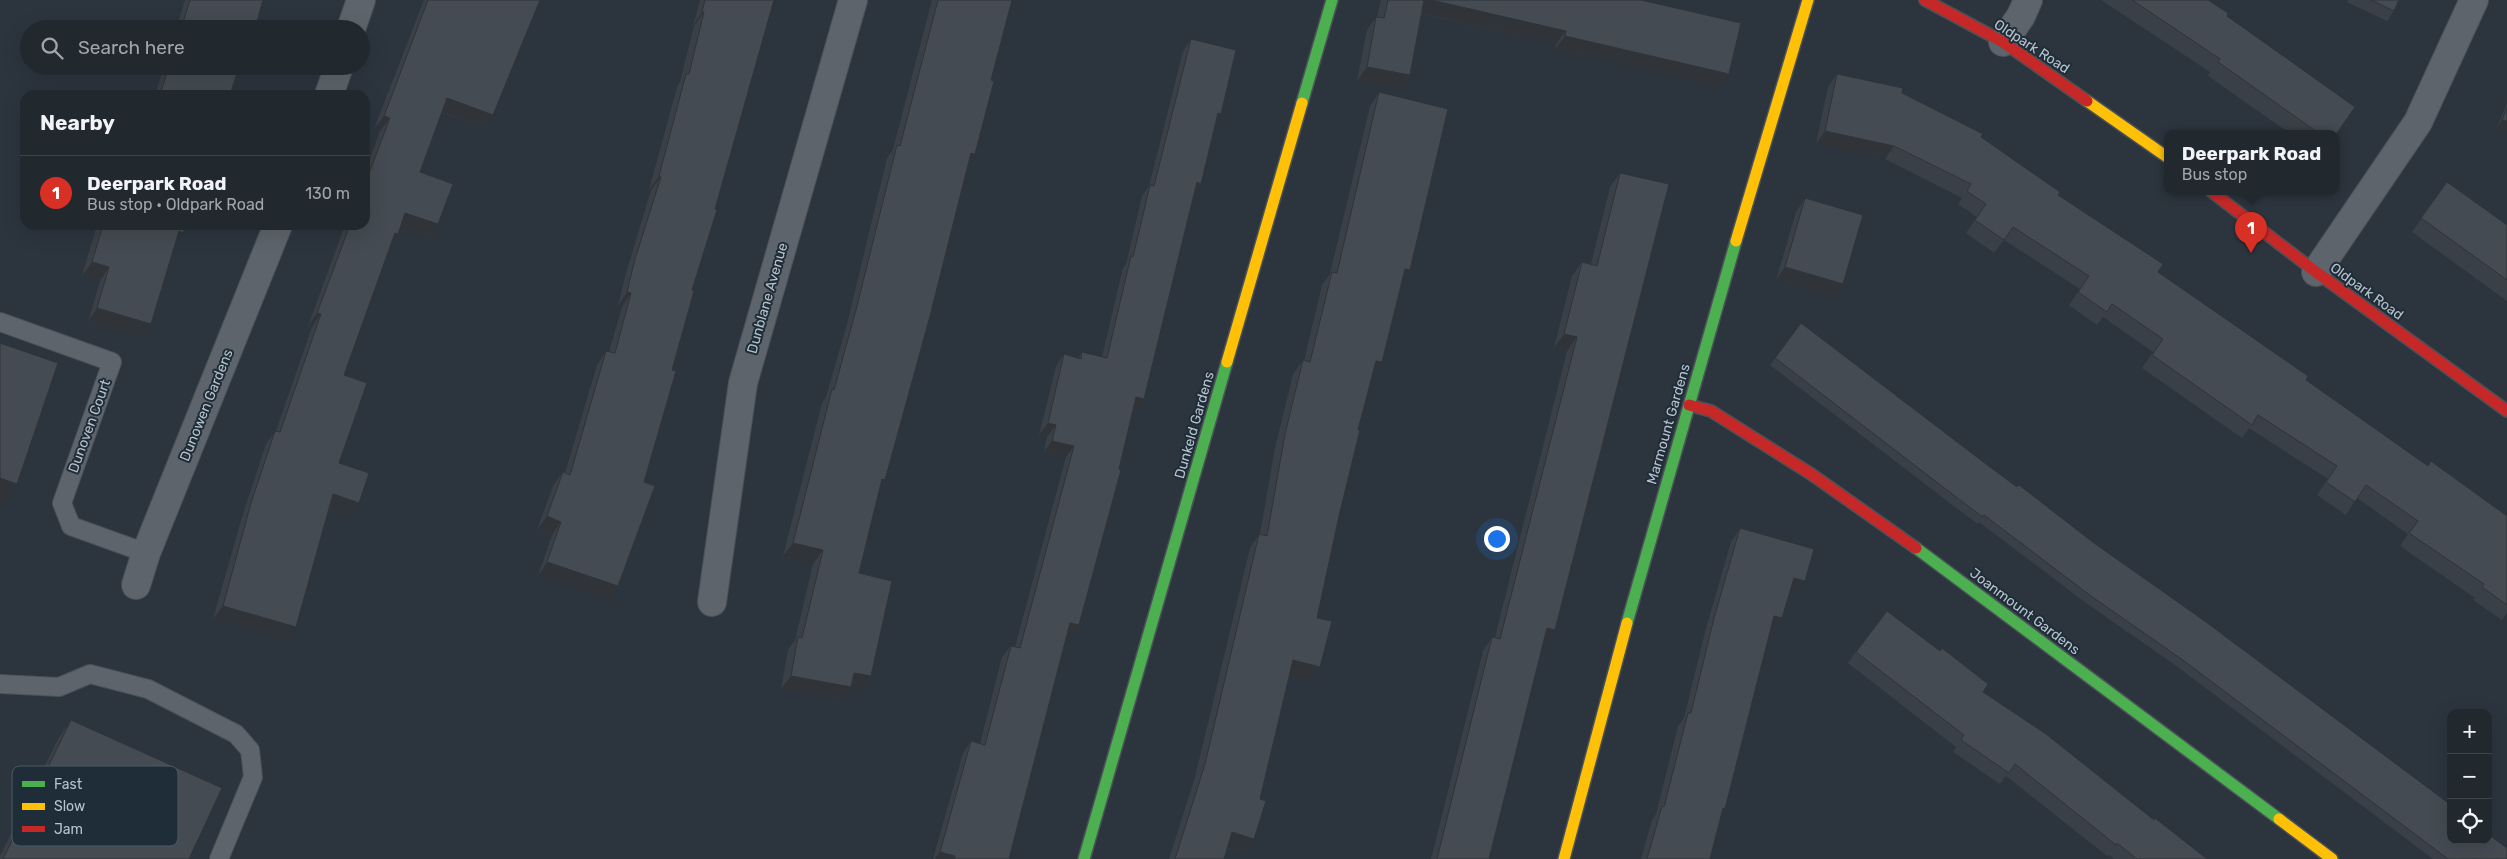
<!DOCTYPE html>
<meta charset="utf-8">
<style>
body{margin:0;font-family:Rubik,sans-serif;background:#2d343a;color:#f1f3f6}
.controls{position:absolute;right:15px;bottom:15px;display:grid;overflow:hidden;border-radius:10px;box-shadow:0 5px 20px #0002}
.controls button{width:45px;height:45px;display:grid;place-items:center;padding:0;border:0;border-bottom:1px solid #3e444a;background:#21282e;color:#f1f3f6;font:25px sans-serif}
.you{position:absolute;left:1496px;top:538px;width:18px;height:18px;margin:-12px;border:4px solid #fff;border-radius:50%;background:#1a73e8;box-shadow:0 0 0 8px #1a73e833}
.badge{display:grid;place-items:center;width:32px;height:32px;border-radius:50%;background:#d93025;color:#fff;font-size:16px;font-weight:700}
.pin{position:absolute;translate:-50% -41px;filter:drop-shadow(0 1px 2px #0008)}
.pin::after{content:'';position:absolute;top:26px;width:18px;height:15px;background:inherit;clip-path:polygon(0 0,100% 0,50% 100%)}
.popup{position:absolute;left:2164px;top:130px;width:175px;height:65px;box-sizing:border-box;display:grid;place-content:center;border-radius:10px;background:#21282e;filter:drop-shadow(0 1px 4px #0005);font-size:16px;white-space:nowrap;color:#a2a6aa}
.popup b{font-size:19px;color:#f1f3f6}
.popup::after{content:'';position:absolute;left:50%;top:100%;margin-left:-10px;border:10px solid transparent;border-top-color:#21282e}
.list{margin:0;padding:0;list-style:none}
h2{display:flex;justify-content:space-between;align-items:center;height:65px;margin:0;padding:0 20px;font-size:21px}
h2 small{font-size:16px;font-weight:400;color:#a2a6aa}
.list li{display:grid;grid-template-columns:32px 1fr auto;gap:15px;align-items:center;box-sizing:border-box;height:75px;padding:0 20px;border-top:1px solid #3e444a}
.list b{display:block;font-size:19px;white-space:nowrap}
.list p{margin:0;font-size:16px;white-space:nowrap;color:#a2a6aa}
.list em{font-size:16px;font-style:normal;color:#a2a6aa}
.icon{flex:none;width:28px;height:28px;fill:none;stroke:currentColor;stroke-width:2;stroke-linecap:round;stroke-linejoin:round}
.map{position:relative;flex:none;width:2507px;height:859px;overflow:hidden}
.search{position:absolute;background:#21282e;box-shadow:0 5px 20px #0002;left:20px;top:20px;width:350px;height:55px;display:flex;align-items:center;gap:12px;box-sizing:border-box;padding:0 18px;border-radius:28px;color:#a2a6aa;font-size:19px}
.panel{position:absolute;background:#21282e;box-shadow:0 5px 20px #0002;left:20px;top:90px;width:350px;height:140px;border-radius:15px}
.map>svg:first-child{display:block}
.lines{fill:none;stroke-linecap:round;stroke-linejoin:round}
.lane-casing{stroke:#4b5158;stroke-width:20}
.street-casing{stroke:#4b5158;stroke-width:30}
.fast-casing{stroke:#4b5158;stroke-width:14}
.slow-casing{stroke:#4b5158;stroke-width:14}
.jam-casing{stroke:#4b5158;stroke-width:14}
.lane{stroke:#5d646b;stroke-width:18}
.street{stroke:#5d646b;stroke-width:28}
.fast{stroke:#4caf50;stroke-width:11}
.slow{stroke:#ffc107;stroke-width:11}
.jam{stroke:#c62828;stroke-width:11}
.wall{fill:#3a4047}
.shaded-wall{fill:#303439}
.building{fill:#444b52;stroke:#303439}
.labels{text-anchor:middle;stroke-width:4;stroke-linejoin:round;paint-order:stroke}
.street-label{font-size:14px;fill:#b8c3cd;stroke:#1f2d39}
.key{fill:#1f2d39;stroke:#4d5a65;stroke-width:1}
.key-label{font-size:14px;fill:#b8c3cd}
</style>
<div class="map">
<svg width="2507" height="859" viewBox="0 0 2507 859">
<rect width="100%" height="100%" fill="#2c353e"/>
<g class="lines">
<defs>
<path id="lane" d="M 0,322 L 112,362 L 62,503 L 71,526 L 146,553
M 0,684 L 59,687 L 90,674 L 148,689 L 236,734 L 250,750 L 253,777 L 219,859"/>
<path id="street" d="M 351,29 L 361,0
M 2003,42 L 2021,16 L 2028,0
M 329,95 L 339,66
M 2316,272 L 2418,122 L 2474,0
M 136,585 L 146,553 L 278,225
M 712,602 L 743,383 L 853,0"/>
<path id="fast" d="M 1302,103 L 1332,0
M 1916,548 L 2279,819
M 1627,623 L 1736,241
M 1084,859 L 1227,362"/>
<path id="slow" d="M 2087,101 L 2167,157
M 1736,241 L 1808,0
M 1227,362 L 1302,103
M 2279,819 L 2332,859
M 1564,859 L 1627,623"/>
<path id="jam" d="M 1925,0 L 2003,42 L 2087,101
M 2212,192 L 2316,272 L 2507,411
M 1689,405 L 1711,411 L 1811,474 L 1916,548"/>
</defs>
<use href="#lane" class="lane-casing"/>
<use href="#street" class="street-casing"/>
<use href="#fast" class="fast-casing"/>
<use href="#slow" class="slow-casing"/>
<use href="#jam" class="jam-casing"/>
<use href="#lane" class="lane"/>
<use href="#street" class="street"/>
<use href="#fast" class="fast"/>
<use href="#slow" class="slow"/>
<use href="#jam" class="jam"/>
</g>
<path class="wall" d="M 185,0 L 263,0 L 255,29 L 176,29 Z
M 424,0 L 540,0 L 493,115 L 484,128 L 442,113 L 420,172 L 438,224 L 429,238 L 400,227 L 398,234 L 391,243 L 344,375 L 339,463 L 349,516 L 329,509 L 287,640 L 213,619 L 242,517 L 266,444 L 276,431 L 312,327 L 308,326 L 345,225 L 365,225 L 365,172 L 380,131 L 374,129 Z
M 700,0 L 774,0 L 692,290 L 618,586 L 609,600 L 538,576 L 552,535 L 537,530 L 553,486 L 563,472 L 565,473 L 597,365 L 606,351 L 609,352 L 622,307 L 618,306 L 626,273 L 651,190 L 649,190 L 677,87 L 680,82 L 694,26 L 693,26 Z
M 932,0 L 1012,0 L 880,487 L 859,573 L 871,676 L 861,690 L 851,688 L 842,700 L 781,689 L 788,650 L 795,640 L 813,564 L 783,556 L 822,403 L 826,397 L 847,324 L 887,158 L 893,149 Z
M 1381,0 L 1641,0 L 1720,88 L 1555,49 L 1556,44 L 1422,14 L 1410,75 L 1401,89 L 1357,81 L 1367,30 L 1376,17 L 1377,17 Z
M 2101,0 L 2208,0 L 2227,16 L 2335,134 L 2291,134 L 2208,76 L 2210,72 Z
M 2348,0 L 2399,0 L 2394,11 L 2387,21 L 2347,2 Z
M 1191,39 L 1221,114 L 1216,121 L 1194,194 L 1136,410 L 1133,410 L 1079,625 L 1070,636 L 1067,635 L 1009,859 L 933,859 L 963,753 L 971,741 L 980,744 L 1002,657 L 1011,646 L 1015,647 L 1066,457 L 1044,452 L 1047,437 L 1039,435 L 1056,366 L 1064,354 L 1078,358 L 1082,352 L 1102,357 L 1123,268 L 1126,264 L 1142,196 L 1149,186 L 1183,51 Z
M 164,66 L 244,66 L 243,68 L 235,81 L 230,95 L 155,95 Z
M 1837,74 L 1902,93 L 1981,137 L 2158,272 L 2306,380 L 2428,466 L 2507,516 L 2507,613 L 2502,620 L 2473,600 L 2475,598 L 2400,546 L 2408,534 L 2357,498 L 2346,515 L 2317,495 L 2328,479 L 2249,428 L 2242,438 L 2142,368 L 2153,352 L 2103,317 L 2097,325 L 2069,305 L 2080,289 L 2004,240 L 1994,253 L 1966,233 L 1977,217 L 1958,204 L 1962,198 L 1885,159 L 1816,144 L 1828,87 Z
M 1379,92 L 1402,283 L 1382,362 L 1373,376 L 1372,376 L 1358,430 L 1317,618 L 1310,681 L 1289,675 L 1260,799 L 1254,839 L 1244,853 L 1227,848 L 1224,859 L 1169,859 L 1195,777 L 1250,548 L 1259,534 L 1260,534 L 1275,448 L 1293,374 L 1303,360 L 1304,361 L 1322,285 L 1330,274 L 1370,106 Z
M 2507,103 L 2507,131 L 2497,127 Z
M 1620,173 L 1545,644 L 1543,644 L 1489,859 L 1431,859 L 1483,651 L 1492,637 L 1495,637 L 1567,351 L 1554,348 L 1572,276 L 1582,262 L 1591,264 L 1610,187 Z
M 2447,182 L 2507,225 L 2507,301 L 2412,232 Z
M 1805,198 L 1834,297 L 1776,280 L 1796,212 Z
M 97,225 L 186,225 L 175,245 L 151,324 L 141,337 L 88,322 L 100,281 L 82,276 Z
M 1801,323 L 1986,464 L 2507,859 L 2433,859 L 2175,665 L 2086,603 L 1979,522 L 1978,524 L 1955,507 L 1770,365 Z
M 1740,528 L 1795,595 L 1790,593 L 1782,618 L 1773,632 L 1770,631 L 1710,859 L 1641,859 L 1652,820 L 1656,814 L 1678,726 L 1684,718 L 1705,632 L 1731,542 Z
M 1940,651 L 1988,684 L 1983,692 L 2207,859 L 2114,859 L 2109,855 L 2107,856 L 2006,776 L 2000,784 L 1953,752 L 1956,747 L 1848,663 L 1856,652 Z
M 71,720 L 189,859 L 0,859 L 0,856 L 58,739 Z"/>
<path class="shaded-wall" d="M 1424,0 L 1431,0 L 1566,31 L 1556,44 L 1415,12 Z
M 702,12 L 704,12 L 694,26 L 693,26 Z
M 1565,36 L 1729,74 L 1720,88 L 1555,49 Z
M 239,67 L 243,68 L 234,82 Z
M 1367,67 L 1410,75 L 1401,89 L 1357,81 Z
M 447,98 L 493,115 L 484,128 L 438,111 Z
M 1218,113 L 1221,114 L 1213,126 Z
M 384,116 L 390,118 L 380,131 L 374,129 Z
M 2502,120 L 2507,121 L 2507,131 L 2497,127 Z
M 1825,131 L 1894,146 L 1885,159 L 1816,144 Z
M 971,153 L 975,154 L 965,168 Z
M 659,176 L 661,177 L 651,190 L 649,190 Z
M 1197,182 L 1201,184 L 1193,195 Z
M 405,213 L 438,224 L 429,238 L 396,226 Z
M 179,231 L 183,233 L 173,246 Z
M 395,233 L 398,234 L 388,247 Z
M 92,262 L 109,267 L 100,281 L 82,276 Z
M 1785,267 L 1843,284 L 1834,297 L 1776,280 Z
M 1405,269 L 1410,270 L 1401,284 Z
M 627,292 L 631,293 L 622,307 L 618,306 Z
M 97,308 L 151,324 L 141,337 L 88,322 Z
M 317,313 L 321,314 L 312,327 L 308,326 Z
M 1564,334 L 1577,337 L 1567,351 L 1554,348 Z
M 1376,361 L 1382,362 L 1373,376 L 1366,374 Z
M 1136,397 L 1144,399 L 1136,410 L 1128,408 Z
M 1048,423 L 1056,425 L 1047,437 L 1039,435 Z
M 1052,441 L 1074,446 L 1066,457 L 1044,452 Z
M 0,478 L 17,484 L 1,507 L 0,507 Z
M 882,479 L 885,480 L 875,493 Z
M 333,494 L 359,503 L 349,516 L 324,507 Z
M 547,516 L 561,522 L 552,535 L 537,530 Z
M 793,543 L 823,550 L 813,564 L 783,556 Z
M 547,562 L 618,586 L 609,600 L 538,576 Z
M 1794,578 L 1805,581 L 1795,595 L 1784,592 Z
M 223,606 L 296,627 L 287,640 L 213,619 Z
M 1774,616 L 1782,618 L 1773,632 L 1764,629 Z
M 1070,623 L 1079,625 L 1070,636 L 1062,634 Z
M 1547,628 L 1555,630 L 1545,644 L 1538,642 Z
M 1293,660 L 1320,667 L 1310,681 L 1283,674 Z
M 854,673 L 871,676 L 861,690 L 851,688 L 842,700 L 781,689 L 791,676 Z
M 1232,832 L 1254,839 L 1244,853 L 1223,846 Z
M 940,852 L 955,856 L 953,859 L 935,859 Z"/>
<path class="building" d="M 190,0 L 263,0 L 255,29 L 181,29 Z
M 428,0 L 540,0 L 493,115 L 447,98 L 420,172 L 453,184 L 438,224 L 405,213 L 398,234 L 395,233 L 344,375 L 367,383 L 339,463 L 369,473 L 359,503 L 333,494 L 296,627 L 223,606 L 251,503 L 275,431 L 280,432 L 321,314 L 317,313 L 350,225 L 365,225 L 365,184 L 390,118 L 384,116 Z
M 705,0 L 774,0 L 715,209 L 717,210 L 692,290 L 694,291 L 672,370 L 676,371 L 644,482 L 655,486 L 618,586 L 547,562 L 561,522 L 547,516 L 563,472 L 570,475 L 606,351 L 615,353 L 631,293 L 627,292 L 635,259 L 661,177 L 659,176 L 686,74 L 689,74 L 704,12 L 702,12 Z
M 938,0 L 1012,0 L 991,80 L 994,81 L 975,154 L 971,153 L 930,316 L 885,480 L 882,479 L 859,573 L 892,581 L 871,676 L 854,673 L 851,687 L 791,676 L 798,637 L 802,638 L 823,550 L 793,543 L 832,389 L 834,390 L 856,310 L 897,145 L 900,146 Z
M 1388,0 L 1424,0 L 1410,75 L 1367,67 L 1376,17 L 1384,18 Z
M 1431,0 L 1641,0 L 1741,23 L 1729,74 L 1565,36 L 1566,31 Z
M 2132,0 L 2208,0 L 2228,13 L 2227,16 L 2355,107 L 2335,136 L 2335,134 L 2320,134 L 2218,62 L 2220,59 Z
M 2371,0 L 2399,0 L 2394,11 Z
M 1191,39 L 1236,50 L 1221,114 L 1218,113 L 1201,184 L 1197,182 L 1144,399 L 1136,397 L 1119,469 L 1121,470 L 1079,625 L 1070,623 L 1009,859 L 955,859 L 955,856 L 940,852 L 971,741 L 985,745 L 1011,646 L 1020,648 L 1074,446 L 1052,441 L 1056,425 L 1048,423 L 1064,354 L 1081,359 L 1082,352 L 1107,358 L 1131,256 L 1133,257 L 1150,185 L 1154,186 Z
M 169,66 L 244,66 L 243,68 L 239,67 L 230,95 L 160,95 Z
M 1837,74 L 1903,88 L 1902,93 L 1983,134 L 1981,137 L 2060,192 L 2058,195 L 2163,264 L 2158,272 L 2308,376 L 2306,380 L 2428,466 L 2431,461 L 2507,516 L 2507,605 L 2482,587 L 2484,584 L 2409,533 L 2418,521 L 2366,485 L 2355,502 L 2326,482 L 2337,466 L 2258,415 L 2252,425 L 2152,355 L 2163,339 L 2112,304 L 2107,312 L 2078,292 L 2089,276 L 2013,227 L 2004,240 L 1975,220 L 1986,204 L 1967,191 L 1971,184 L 1894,146 L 1825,131 Z
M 1379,92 L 1448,109 L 1410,270 L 1405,269 L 1382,362 L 1376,361 L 1358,430 L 1360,430 L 1339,516 L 1317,618 L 1332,621 L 1320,667 L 1293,660 L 1260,799 L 1266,801 L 1254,839 L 1232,832 L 1224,859 L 1175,859 L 1205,764 L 1259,534 L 1267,536 L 1285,434 L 1303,360 L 1310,362 L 1332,272 L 1337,273 Z
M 2507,108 L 2507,121 L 2502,120 Z
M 1620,173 L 1669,184 L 1555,630 L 1547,628 L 1489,859 L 1437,859 L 1492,637 L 1500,639 L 1577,337 L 1564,334 L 1582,262 L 1597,266 Z
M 2447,182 L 2507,225 L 2507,280 L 2421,218 Z
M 1805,198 L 1863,215 L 1843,284 L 1785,267 Z
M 103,225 L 186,225 L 183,233 L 179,231 L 151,324 L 97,308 L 109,267 L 92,262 Z
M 1801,323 L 1986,464 L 2017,487 L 2019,485 L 2094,543 L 2206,622 L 2451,805 L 2451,840 L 2488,840 L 2488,834 L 2507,848 L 2507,859 L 2448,859 L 2180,658 L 2091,596 L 1984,515 L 1983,517 L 1960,500 L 1775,358 Z
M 0,343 L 58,363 L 17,484 L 0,478 Z
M 1740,528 L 1814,549 L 1805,581 L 1794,578 L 1782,618 L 1774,616 L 1725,809 L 1723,808 L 1710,859 L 1647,859 L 1662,806 L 1664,807 L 1688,713 L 1691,713 L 1714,618 Z
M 1887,611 L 1940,651 L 1942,648 L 1988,684 L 1983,692 L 2046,734 L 2154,820 L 2155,818 L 2207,859 L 2137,859 L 2117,843 L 2116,845 L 2015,764 L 2009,773 L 1961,740 L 1964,735 L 1856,652 Z
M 71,720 L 222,788 L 189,859 L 3,859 Z"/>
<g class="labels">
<g class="street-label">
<text transform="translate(2032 46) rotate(33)" y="5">Oldpark Road</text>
<text transform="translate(2367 291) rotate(36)" y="5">Oldpark Road</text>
<text transform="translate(767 298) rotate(-74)" y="5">Dunblane Avenue</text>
<text transform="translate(206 405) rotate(-68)" y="5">Dunowen Gardens</text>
<text transform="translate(1668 424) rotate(-74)" y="5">Marmount Gardens</text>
<text transform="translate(1194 425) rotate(-74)" y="5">Dunkeld Gardens</text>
<text transform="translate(89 426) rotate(-70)" y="5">Dunoven Court</text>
<text transform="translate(2025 611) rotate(37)" y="5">Joanmount Gardens</text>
</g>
</g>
<rect x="12" y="766" width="166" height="80" rx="8" class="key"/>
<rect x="22" y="781" width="23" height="6" fill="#4caf50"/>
<rect x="22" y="803" width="23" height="7" fill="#ffc107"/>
<rect x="22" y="826" width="23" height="6" fill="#c62828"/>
<g class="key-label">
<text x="54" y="789">Fast</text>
<text x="54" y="811">Slow</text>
<text x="54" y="834">Jam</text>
</g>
</svg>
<div class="controls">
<button>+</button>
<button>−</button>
<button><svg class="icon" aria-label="locate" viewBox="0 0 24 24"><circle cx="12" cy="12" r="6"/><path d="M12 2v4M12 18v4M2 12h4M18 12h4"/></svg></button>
</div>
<div class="you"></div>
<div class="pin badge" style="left:2251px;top:253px">1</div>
<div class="popup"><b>Deerpark Road</b>Bus stop</div>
<div class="search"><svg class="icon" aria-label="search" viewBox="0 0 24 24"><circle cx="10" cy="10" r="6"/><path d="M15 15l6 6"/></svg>Search here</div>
<section class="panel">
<h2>Nearby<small></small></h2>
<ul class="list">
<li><span class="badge">1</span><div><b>Deerpark Road</b><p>Bus stop · Oldpark Road</p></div><em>130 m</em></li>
</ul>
</section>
</div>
